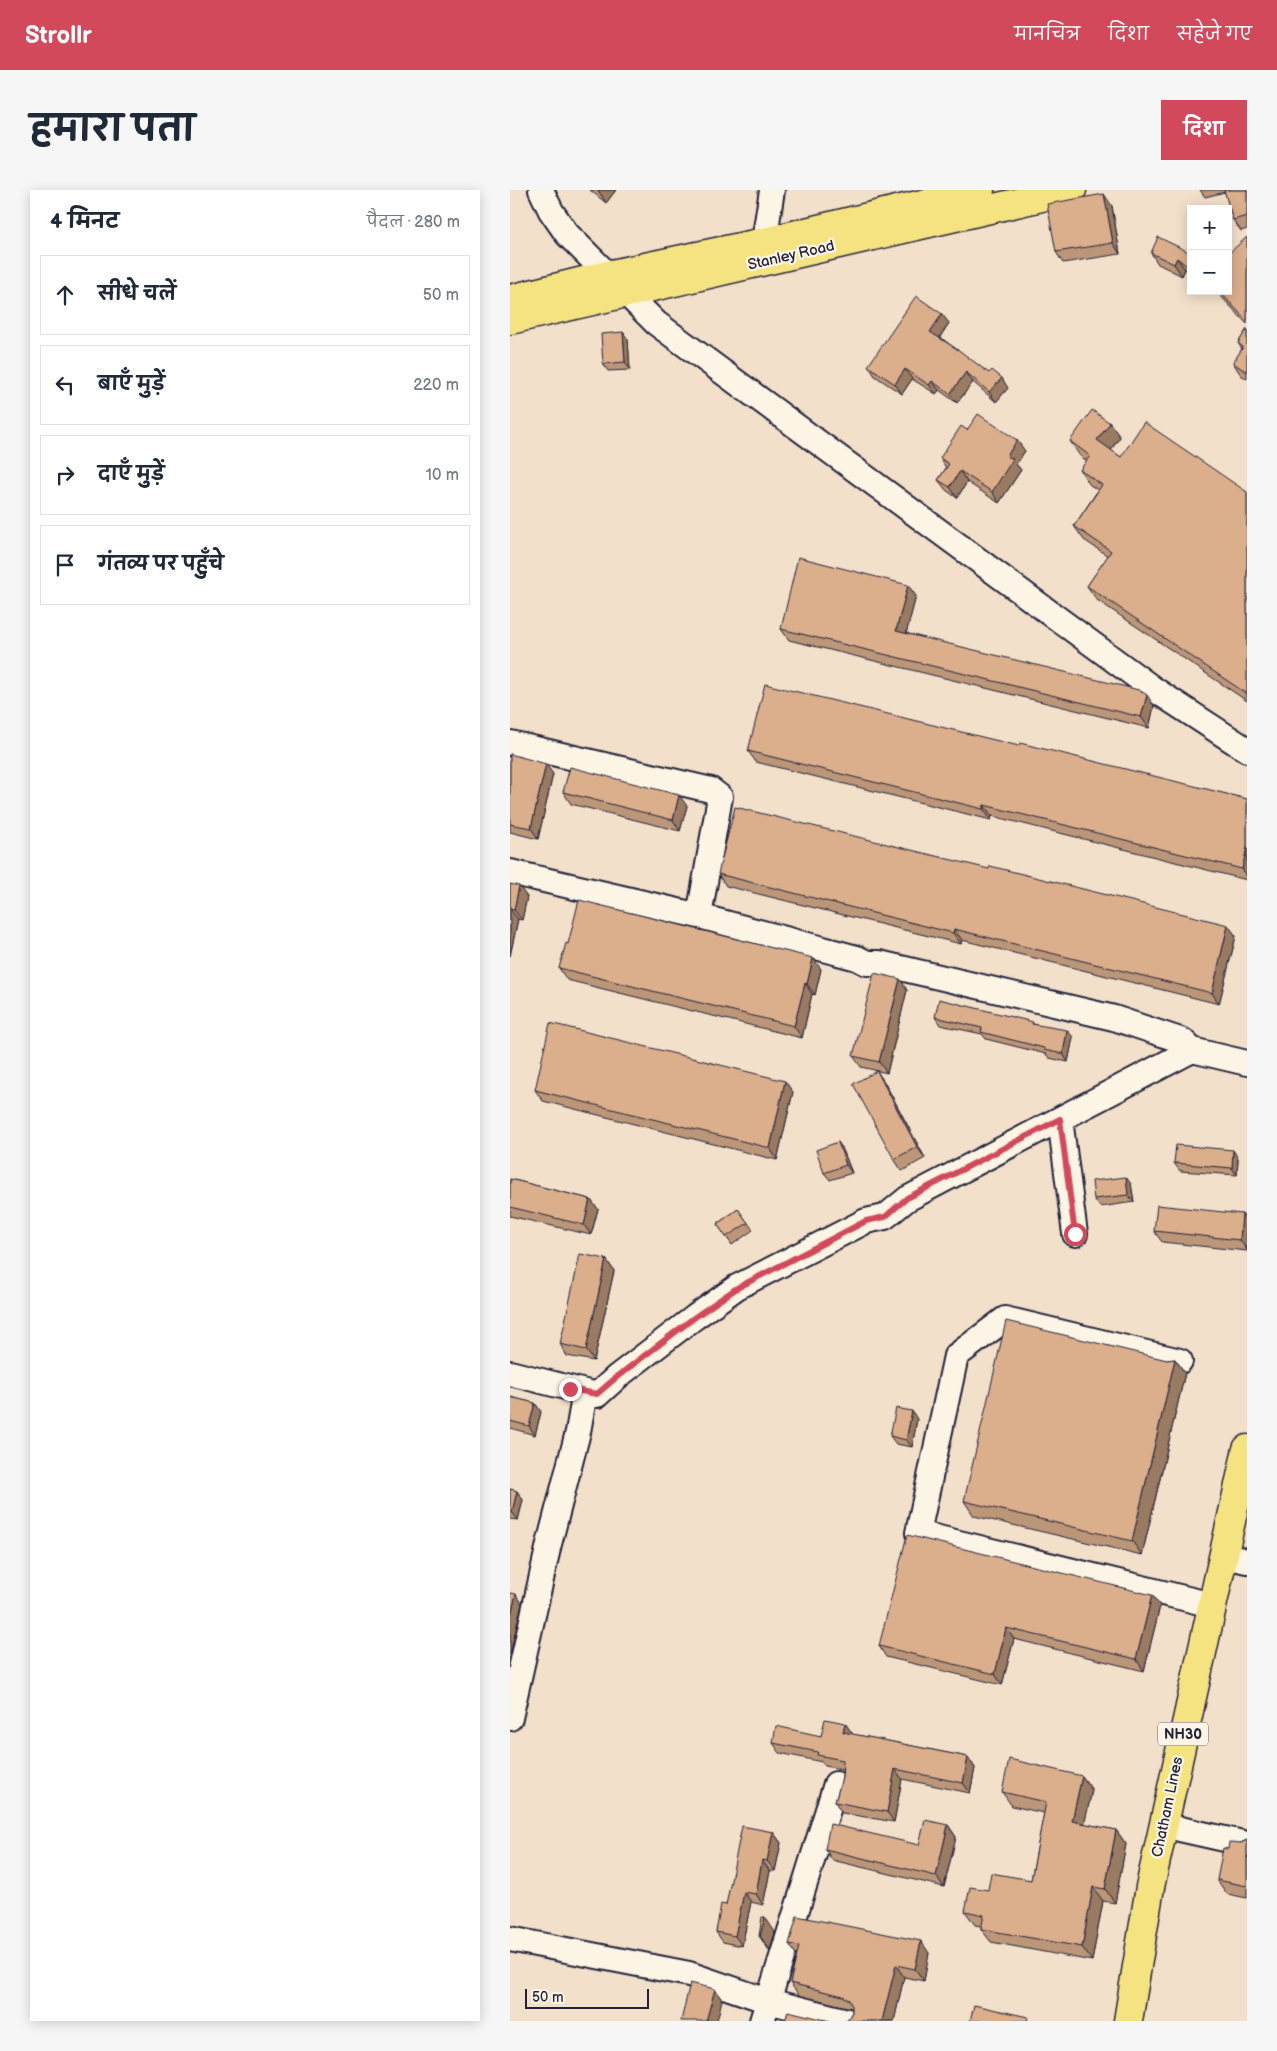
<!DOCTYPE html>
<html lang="hi">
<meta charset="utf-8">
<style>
body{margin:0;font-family:"Balsamiq Sans","Playpen Sans Deva",sans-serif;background:#f6f6f7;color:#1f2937}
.controls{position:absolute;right:15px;top:15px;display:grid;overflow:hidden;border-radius:0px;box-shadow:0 2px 12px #0003}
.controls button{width:45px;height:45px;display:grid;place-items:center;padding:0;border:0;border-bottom:1px solid #e0e1e3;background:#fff;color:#1f2937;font:25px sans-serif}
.scale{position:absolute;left:15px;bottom:12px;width:124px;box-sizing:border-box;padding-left:5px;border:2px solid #22223b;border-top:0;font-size:14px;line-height:18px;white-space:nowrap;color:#22223b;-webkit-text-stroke:4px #fcf5e5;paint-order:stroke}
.stop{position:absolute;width:15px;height:15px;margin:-11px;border:4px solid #d1495b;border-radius:50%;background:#fff}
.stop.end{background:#d1495b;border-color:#fff;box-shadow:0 1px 5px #0008}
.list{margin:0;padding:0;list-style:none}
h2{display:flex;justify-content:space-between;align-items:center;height:65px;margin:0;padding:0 20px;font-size:21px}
h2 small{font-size:16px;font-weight:400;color:#747a83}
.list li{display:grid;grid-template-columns:32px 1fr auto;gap:15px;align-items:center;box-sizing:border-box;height:80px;margin:0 10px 10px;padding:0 10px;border:1px solid #e0e1e3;border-radius:0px}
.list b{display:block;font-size:19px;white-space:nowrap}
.list em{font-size:16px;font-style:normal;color:#747a83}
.icon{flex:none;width:28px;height:28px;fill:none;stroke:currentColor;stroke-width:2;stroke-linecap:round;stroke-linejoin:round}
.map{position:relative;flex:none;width:737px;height:1831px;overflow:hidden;border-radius:0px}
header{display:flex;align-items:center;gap:30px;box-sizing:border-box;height:70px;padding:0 25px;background:#d1495b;color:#fff}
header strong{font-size:24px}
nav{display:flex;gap:28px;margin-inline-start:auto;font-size:18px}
.intro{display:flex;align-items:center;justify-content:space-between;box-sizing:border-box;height:120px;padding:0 30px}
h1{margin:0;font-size:35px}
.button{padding:12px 22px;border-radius:0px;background:#d1495b;color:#fff;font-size:18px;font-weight:700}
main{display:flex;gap:30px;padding:0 30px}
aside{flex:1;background:#fff;border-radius:0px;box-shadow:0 2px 12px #0003}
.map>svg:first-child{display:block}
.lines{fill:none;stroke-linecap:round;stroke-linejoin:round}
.minor-casing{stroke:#22223b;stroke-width:28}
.major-casing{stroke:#22223b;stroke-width:31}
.highway-casing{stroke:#22223b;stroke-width:31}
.minor{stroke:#fcf5e5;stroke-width:24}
.major{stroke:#f5e382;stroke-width:28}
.highway{stroke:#f5e382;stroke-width:28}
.wall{fill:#bc9678;stroke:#22223b}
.shaded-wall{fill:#997a62;stroke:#22223b}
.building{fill:#dbae8c;stroke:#22223b}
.route{stroke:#d1495b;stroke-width:6}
.labels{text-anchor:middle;stroke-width:4.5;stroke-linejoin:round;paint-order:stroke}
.shield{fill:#fcf5e5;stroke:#63616e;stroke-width:1}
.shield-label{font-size:14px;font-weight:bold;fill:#22223b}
.street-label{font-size:15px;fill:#22223b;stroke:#fcf5e5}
</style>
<header>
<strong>Strollr</strong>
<nav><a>मानचित्र</a><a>दिशा</a><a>सहेजे गए</a></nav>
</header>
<div class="intro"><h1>हमारा पता</h1><a class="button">दिशा</a></div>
<main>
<aside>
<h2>4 मिनट<small>पैदल · 280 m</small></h2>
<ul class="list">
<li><svg class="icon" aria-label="ahead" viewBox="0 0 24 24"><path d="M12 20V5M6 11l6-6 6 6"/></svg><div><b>सीधे चलें</b></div><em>50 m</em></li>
<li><svg class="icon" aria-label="left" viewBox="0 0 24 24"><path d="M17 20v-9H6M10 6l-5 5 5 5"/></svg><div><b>बाएँ मुड़ें</b></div><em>220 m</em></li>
<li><svg class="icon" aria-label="right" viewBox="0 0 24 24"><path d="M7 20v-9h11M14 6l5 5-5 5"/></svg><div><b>दाएँ मुड़ें</b></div><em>10 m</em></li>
<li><svg class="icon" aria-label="arrive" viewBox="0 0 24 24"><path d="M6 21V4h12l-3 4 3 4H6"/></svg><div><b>गंतव्य पर पहुँचे</b></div></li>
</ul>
</aside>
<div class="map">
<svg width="737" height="1831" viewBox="0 0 737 1831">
<rect width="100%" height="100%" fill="#f2e0ca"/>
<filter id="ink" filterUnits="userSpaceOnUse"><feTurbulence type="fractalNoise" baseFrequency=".02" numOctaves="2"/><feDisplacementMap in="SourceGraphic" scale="10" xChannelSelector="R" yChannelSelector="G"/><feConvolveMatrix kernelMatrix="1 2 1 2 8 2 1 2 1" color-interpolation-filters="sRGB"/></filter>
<g filter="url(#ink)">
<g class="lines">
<defs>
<path id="minor" d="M 31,0 L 41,21 L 57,44 L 146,133 L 642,498 L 737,560
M 254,52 L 262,0
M 0,553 L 201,600 L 210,607 L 189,726
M 0,682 L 189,726 L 347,768 L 357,773 L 369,773 L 604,828 L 673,851 L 682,860 L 737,873
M 550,929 L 565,1044
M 670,1171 L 495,1129 L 446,1166 L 408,1343 L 702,1415
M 0,1183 L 87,1205 L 108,1186 L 185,1127 L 227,1097 L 356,1031 L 375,1027 L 397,1009 L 682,860
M 728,1369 L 737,1371
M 0,1528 L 39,1354 L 68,1242 L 75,1202
M 670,1639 L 737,1654
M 0,1749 L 179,1784 L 258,1811 L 337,1831
M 252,1831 L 326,1594"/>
<path id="major" d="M 0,109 L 97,85 L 254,52 L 470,0
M 0,130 L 562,0"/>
<path id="highway" d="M 618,1831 L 640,1697 L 737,1259"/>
</defs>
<use href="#minor" class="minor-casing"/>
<use href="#major" class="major-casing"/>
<use href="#highway" class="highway-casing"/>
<use href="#minor" class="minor"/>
<use href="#major" class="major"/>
<use href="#highway" class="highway"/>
</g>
<path class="wall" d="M 80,0 L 106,0 L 96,13 Z
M 690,0 L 737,0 L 737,39 L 731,41 L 723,30 L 715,2 L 695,7 Z
M 602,16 L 610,64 L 553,73 L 546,62 Z
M 737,47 L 737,134 L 706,101 L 718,101 Z
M 641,63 L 681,63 L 681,84 L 675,79 L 672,86 L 648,74 Z
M 439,133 L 430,147 L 498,198 L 486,212 L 463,192 L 447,213 L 429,200 L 426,204 L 402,189 L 392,204 L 365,186 L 358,176 Z
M 737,139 L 737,189 L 731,185 L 723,173 L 732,159 L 728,153 Z
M 113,142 L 118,150 L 120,180 L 98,181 L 93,174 Z
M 457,240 L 515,261 L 506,274 L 511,280 L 489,313 L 457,292 L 447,308 L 436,300 L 428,290 L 436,278 L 430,268 Z
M 610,247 L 601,260 L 611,267 L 737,302 L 737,511 L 587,410 L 577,396 L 598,366 L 574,350 L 564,336 L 588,300 L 580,295 L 570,280 L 577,271 L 570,266 L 560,251 Z
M 406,406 L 396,443 L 644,516 L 639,538 L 279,450 L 271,439 Z
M 509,556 L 737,609 L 737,690 L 482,626 L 481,630 L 246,572 L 238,561 Z
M 0,564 L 43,584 L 28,649 L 0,642 Z
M 53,602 L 177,616 L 170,641 L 61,614 Z
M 208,684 L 726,746 L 709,814 L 452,750 L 451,754 L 216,696 Z
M 0,694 L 17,707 L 12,730 L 8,729 L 0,766 Z
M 49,778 L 311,779 L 305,805 L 302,804 L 292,848 L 57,790 Z
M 397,800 L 377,883 L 351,877 L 343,866 Z
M 425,827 L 524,834 L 563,847 L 558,872 L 539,868 L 536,864 L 476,849 L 472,844 L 430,835 Z
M 375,893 L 415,968 L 392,981 L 384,969 Z
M 25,900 L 283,902 L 267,970 L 33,911 Z
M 328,952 L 333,960 L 342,983 L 320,990 L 314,983 Z
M 728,968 L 727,985 L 670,981 L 664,973 Z
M 0,989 L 80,1009 L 88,1019 L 81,1045 L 0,1026 Z
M 621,994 L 624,1012 L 590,1017 L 584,1009 Z
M 228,1019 L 243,1040 L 222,1055 L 207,1034 Z
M 732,1024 L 737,1030 L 737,1061 L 652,1052 L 644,1041 Z
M 96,1069 L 104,1081 L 84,1171 L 57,1166 L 50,1154 Z
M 665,1169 L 675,1183 L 632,1365 L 464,1326 L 454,1311 L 657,1170 Z
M 0,1207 L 25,1213 L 31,1222 L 25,1245 L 0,1238 Z
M 407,1229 L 402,1257 L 386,1254 L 380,1246 Z
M 0,1299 L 7,1301 L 13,1310 L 8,1330 L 0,1329 Z
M 642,1405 L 650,1416 L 634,1481 L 504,1449 L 492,1495 L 376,1467 L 369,1456 Z
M 335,1533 L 342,1544 L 458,1567 L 465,1578 L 460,1603 L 392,1589 L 384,1632 L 332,1623 L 325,1612 L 332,1588 L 332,1579 L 315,1576 L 312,1572 L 270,1563 L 263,1553 L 311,1546 Z
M 572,1586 L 582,1600 L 574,1634 L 606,1640 L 616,1654 L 605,1713 L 593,1711 L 582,1771 L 481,1752 L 471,1739 L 471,1736 L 465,1735 L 455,1721 L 478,1700 L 521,1690 L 534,1623 L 502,1616 L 492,1602 Z
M 438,1635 L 446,1647 L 434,1697 L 322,1670 L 315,1659 L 409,1655 Z
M 263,1642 L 271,1653 L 265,1681 L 260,1681 L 253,1715 L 241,1712 L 232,1756 L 213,1752 L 206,1742 L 216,1715 Z
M 737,1650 L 737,1708 L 717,1704 L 707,1690 L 718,1659 Z
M 265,1742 L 260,1760 L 259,1760 L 249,1746 Z
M 279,1754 L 419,1763 L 414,1791 L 394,1787 L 384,1831 L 335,1831 L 338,1829 L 342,1822 L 342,1819 L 341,1818 L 289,1805 L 280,1793 L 287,1766 Z"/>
<path class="shaded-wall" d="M 88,0 L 106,0 L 96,13 Z
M 594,4 L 602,16 L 610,64 L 603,53 Z
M 667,68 L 675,79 L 672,86 L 664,74 Z
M 432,124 L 439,133 L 427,151 L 420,142 Z
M 113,142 L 118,150 L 120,180 L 115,172 Z
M 395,179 L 402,189 L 392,204 L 385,194 Z
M 456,182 L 463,192 L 447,213 L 440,204 Z
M 492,188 L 498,198 L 486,212 L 479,202 Z
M 422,191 L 429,200 L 426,204 L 419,195 Z
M 600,233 L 610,247 L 597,265 L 587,250 Z
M 507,250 L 515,261 L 506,274 L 511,280 L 489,313 L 482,302 L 497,266 Z
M 450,281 L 457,292 L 447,308 L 440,297 Z
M 398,395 L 406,406 L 394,452 L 386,441 Z
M 637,505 L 644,516 L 639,538 L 631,527 Z
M 36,574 L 43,584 L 28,649 L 21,638 Z
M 169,605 L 177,616 L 170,641 L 163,630 Z
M 474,615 L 482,626 L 481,630 L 473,619 Z
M 737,657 L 737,687 L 732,679 Z
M 9,696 L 17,707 L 12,730 L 4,720 Z
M 0,719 L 8,729 L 0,766 Z
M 718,735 L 726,746 L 709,814 L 702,803 Z
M 444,739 L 452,750 L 451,754 L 443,743 Z
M 303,768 L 311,779 L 305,805 L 297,794 Z
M 390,789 L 397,800 L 377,883 L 369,872 Z
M 295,793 L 302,804 L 292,848 L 284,836 Z
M 557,840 L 563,847 L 558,872 L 553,864 Z
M 367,881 L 375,893 L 415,968 L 407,957 Z
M 275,891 L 283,902 L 267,970 L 260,958 Z
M 328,952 L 333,960 L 342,983 L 336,975 Z
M 723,960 L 728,968 L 727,985 L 722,978 Z
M 616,987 L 621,994 L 624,1012 L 618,1005 Z
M 80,1009 L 88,1019 L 81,1045 L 74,1035 Z
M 732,1024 L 737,1030 L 737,1060 L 730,1050 Z
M 96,1069 L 104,1081 L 84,1171 L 76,1160 Z
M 665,1169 L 675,1183 L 632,1365 L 622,1351 Z
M 25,1213 L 31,1222 L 25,1245 L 19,1236 Z
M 402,1221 L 407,1229 L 402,1257 L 396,1250 Z
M 7,1301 L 13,1310 L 8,1330 L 2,1322 Z
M 6,1404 L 12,1413 L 0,1465 L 0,1429 Z
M 642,1405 L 650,1416 L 634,1481 L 626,1469 Z
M 496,1438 L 504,1449 L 492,1495 L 485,1484 Z
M 335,1533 L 342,1543 L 340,1552 L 333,1542 Z
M 458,1567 L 465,1578 L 460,1603 L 453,1593 Z
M 385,1579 L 392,1589 L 384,1632 L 377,1622 Z
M 572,1586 L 582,1600 L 572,1645 L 562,1631 Z
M 438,1635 L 446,1647 L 434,1697 L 426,1686 Z
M 606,1640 L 616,1654 L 605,1713 L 595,1699 Z
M 263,1642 L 271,1653 L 265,1681 L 257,1671 Z
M 252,1670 L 260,1681 L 253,1715 L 246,1704 Z
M 583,1697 L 593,1711 L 582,1771 L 572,1757 Z
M 234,1702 L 241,1712 L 232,1756 L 225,1746 Z
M 255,1727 L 265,1742 L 260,1760 L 250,1746 Z
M 411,1751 L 419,1763 L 414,1791 L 405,1779 Z
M 386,1775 L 394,1787 L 384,1831 L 372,1831 Z
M 205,1799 L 212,1810 L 207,1831 L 196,1831 Z"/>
<path class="building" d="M 714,0 L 737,0 L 737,26 L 723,30 Z
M 594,4 L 603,53 L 546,62 L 537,14 Z
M 648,47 L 681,63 L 681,79 L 667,68 L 664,74 L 641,63 Z
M 737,47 L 737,131 L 709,101 L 718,101 L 718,64 Z
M 406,106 L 432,124 L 420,142 L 450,161 L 479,183 L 482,180 L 492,188 L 479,202 L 456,182 L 440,204 L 422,191 L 419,195 L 395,179 L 385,194 L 358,176 Z
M 737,139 L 737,182 L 723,173 L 733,157 L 728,153 Z
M 113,142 L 115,172 L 93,174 L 91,144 Z
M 582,220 L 600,233 L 587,250 L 611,267 L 634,232 L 737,302 L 737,504 L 577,396 L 601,361 L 564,336 L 592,295 L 570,280 L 580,266 L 560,251 Z
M 468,224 L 507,250 L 497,266 L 503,269 L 482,302 L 450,281 L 440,297 L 428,290 L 439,274 L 430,268 L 451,236 L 457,240 Z
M 288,367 L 398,395 L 386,441 L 629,500 L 637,505 L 631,527 L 271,439 Z
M 255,494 L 509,556 L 510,553 L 737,609 L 737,657 L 732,679 L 474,615 L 473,619 L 238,561 Z
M 0,564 L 36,574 L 21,638 L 0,634 Z
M 60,577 L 169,605 L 163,630 L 53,602 Z
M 225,617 L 479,679 L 480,676 L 718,735 L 702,803 L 444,739 L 443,743 L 208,684 Z
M 0,694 L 9,696 L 4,720 L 0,719 Z
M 69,710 L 303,768 L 297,794 L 295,793 L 284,836 L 49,778 L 56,753 L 58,754 Z
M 364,783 L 390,789 L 369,872 L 343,866 Z
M 429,809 L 523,832 L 522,834 L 557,840 L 553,864 L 534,860 L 534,858 L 471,842 L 472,838 L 425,827 Z
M 40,833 L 275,891 L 260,958 L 25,900 Z
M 367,881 L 407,957 L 384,969 L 343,894 Z
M 328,952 L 336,975 L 314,983 L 306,960 Z
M 666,955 L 723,960 L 722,978 L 664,973 Z
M 616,987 L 618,1005 L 584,1009 L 582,991 Z
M 0,989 L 80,1009 L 74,1035 L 0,1017 Z
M 647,1015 L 732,1024 L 730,1050 L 644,1041 Z
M 228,1019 L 238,1033 L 216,1047 L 207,1034 Z
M 70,1064 L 96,1069 L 76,1160 L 50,1154 Z
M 496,1131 L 657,1170 L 665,1169 L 622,1351 L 454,1311 Z
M 0,1207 L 25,1213 L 19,1236 L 0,1231 Z
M 386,1218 L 402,1221 L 396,1250 L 380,1246 Z
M 0,1299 L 7,1301 L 2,1322 L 0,1321 Z
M 397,1345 L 642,1405 L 626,1469 L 496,1438 L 485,1484 L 369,1456 Z
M 0,1403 L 6,1404 L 0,1429 Z
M 315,1529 L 335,1533 L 333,1542 L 458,1567 L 453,1593 L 385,1579 L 377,1622 L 325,1612 L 332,1588 L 333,1570 L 307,1565 L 308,1562 L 263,1553 L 266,1536 L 311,1546 Z
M 499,1569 L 572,1586 L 562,1631 L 606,1640 L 595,1699 L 583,1697 L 572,1757 L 471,1739 L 474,1725 L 455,1721 L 460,1697 L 478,1700 L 481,1683 L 521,1690 L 536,1612 L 492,1602 Z
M 415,1630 L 438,1635 L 426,1686 L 315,1659 L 320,1634 L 409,1655 Z
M 232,1636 L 263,1642 L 257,1671 L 252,1670 L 246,1704 L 234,1702 L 225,1746 L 206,1742 L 211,1714 L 216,1715 Z
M 737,1650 L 737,1696 L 707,1690 L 713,1658 L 718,1659 L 719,1652 L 731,1653 Z
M 287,1726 L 411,1751 L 405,1779 L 386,1775 L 372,1831 L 335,1831 L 338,1829 L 342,1822 L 342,1816 L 339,1810 L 333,1806 L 280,1793 L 289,1756 L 279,1754 Z
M 252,1727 L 255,1727 L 250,1746 L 249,1746 Z
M 180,1793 L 205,1799 L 196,1831 L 171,1831 Z
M 464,1815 L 518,1827 L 517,1831 L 460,1831 Z
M 278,1821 L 320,1831 L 275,1831 Z"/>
</g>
<g class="lines" filter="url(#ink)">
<path class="route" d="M 60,1199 L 87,1204 L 108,1186 L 185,1127 L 227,1098 L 356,1031 L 375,1027 L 397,1008 L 550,929 L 565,1044"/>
</g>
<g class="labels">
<rect class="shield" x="648" y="1532.5" width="50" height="23" rx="4"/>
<g class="shield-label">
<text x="673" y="1549">NH30</text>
</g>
<g class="street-label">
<text transform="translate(281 65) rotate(-13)" y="5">Stanley Road</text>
<text transform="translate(657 1617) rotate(-78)" y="5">Chatham Lines</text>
</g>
</g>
</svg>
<div class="controls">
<button>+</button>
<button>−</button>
</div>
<div class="scale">50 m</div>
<div class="stop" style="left:565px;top:1044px"></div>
<div class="stop end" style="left:60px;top:1199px"></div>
</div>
</main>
